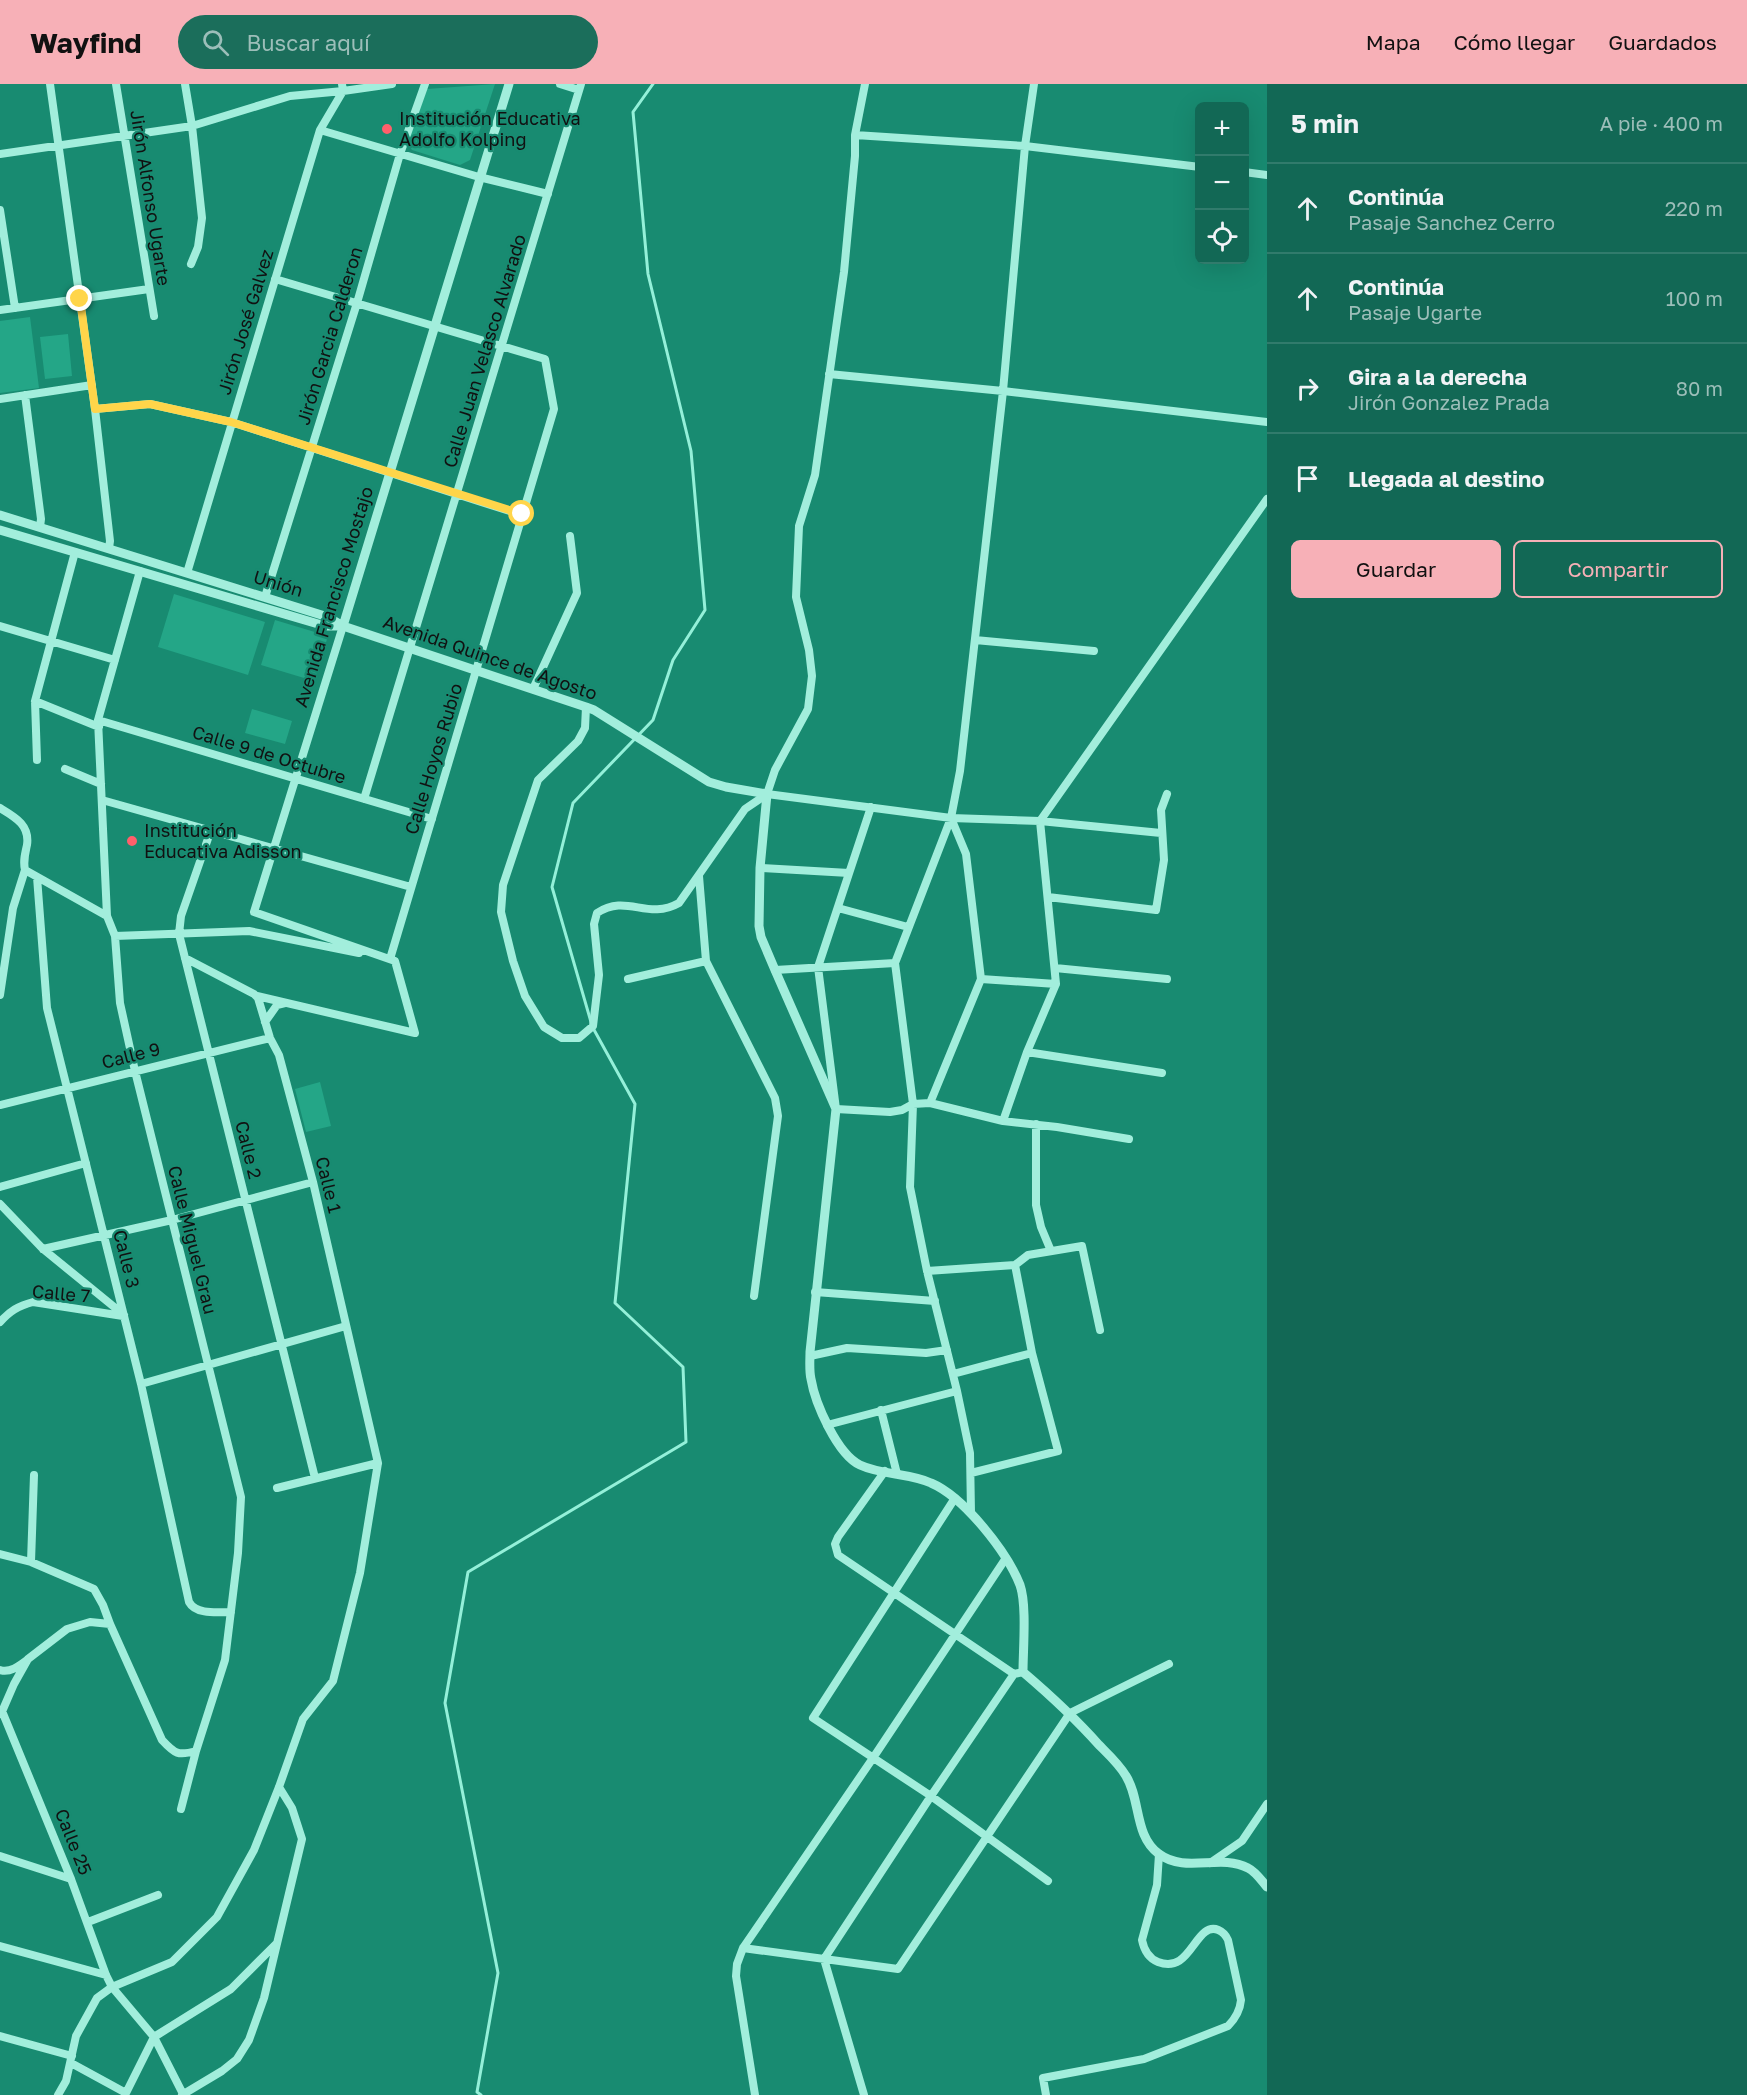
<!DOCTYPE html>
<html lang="es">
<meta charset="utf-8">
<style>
body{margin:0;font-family:"Golos Text",sans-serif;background:#1b6e5b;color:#f1f3f6}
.controls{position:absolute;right:18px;top:18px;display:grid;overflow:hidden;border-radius:9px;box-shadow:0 6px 24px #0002}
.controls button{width:54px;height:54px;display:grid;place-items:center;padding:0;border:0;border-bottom:2px solid #317b6c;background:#126855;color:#f1f3f6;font:30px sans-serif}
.stop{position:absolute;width:18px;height:18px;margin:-14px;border:4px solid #ffd54a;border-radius:50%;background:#fff}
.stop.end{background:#ffd54a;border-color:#fff;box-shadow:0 2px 6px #0008}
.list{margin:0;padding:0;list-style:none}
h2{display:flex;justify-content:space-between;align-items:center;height:78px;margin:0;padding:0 24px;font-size:26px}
h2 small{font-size:20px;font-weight:400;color:#9cbeb9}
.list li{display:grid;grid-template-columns:39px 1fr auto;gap:18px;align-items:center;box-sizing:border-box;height:90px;padding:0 24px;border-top:2px solid #317b6c}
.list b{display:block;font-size:22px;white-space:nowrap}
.list p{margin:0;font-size:20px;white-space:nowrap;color:#9cbeb9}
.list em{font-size:20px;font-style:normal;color:#9cbeb9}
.actions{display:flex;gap:12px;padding:18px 24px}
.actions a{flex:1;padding:14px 0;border:2px solid #f7b0b7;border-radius:9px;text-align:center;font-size:21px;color:#f7b0b7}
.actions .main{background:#f7b0b7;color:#111}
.icon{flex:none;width:33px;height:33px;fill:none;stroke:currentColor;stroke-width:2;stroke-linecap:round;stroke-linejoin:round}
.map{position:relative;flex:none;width:1267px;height:2011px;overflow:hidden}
header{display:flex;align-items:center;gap:36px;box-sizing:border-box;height:84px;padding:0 30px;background:#f7b0b7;color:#111}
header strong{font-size:28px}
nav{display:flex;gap:33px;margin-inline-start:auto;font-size:21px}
.search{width:420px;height:54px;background:#1b6e5b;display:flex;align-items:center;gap:15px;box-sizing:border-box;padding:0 21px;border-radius:33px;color:#9cbeb9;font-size:22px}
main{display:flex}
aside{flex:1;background:#126855}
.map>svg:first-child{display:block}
.green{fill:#24a687}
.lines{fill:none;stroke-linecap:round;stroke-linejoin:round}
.stream{stroke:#94f0d9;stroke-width:3}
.minor{stroke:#a2eedc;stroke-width:8}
.tertiary{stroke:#a2eedc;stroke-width:9}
.route{stroke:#ffd54a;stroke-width:8}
.poi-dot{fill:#ff5f6b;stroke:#188b71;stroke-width:2}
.labels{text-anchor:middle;stroke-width:4.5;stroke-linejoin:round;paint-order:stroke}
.poi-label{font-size:18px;fill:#111;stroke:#188b71;text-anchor:start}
.street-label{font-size:18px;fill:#111;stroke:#188b71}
</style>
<header>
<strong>Wayfind</strong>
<div class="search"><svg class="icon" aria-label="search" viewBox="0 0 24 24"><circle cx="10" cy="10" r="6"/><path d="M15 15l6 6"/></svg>Buscar aquí</div>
<nav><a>Mapa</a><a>Cómo llegar</a><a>Guardados</a></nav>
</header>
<main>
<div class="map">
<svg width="1267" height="2011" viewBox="0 0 1267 2011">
<rect width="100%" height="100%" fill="#188b71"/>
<path class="green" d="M 495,0 L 470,76 L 460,81 L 412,66 L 407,59 L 427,5 Z
M 30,233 L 39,304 L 0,309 L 0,237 Z
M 68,250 L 72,292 L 45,295 L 40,253 Z
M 174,510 L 265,538 L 248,591 L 158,563 Z
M 275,536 L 328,552 L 314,597 L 261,581 Z
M 252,625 L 292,637 L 285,660 L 245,649 Z
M 320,998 L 331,1042 L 306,1048 L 295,1005 Z"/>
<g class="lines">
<path class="stream" d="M 591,938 L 552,803 L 573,719 L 653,636 L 673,576 L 705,526 L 691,367 L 648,190 L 633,28 L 653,0
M 481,2011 L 477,2008 L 498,1889 L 445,1619 L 468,1488 L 686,1358 L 683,1283 L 615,1219 L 635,1020 L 593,944"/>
<path class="minor" d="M 50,0 L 95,325 L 110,457 L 109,464
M 116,0 L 154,232
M 185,0 L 192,42 L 202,134 L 198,163 L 191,180
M 560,0 L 579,6
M 320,46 L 479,93 L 548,110
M 855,51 L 1025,62 L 1200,83
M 0,70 L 192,42 L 290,12 L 343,7 L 392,0
M 1244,88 L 1267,91
M 0,126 L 15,224
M 275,195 L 545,275 L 554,325 L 390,875
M 0,226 L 149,205
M 829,290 L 1003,307 L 1267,338
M 25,311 L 41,435 L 40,443
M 0,315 L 92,301
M 95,325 L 150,320 L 231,338 L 522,431
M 187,489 L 320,46 L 343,7 L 342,0
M 265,513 L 357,219 L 400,70 L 425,0
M 0,542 L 115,576
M 975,556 L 1094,567
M 533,605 L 577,509 L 570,452
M 35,617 L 99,643
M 586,623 L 585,644 L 578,657 L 538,696 L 503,801 L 501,828 L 513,877 L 525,912 L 544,943 L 562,954 L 579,954 L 593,942 L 599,891 L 594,840 L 597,829 C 627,809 647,837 679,819 L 745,725 L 767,710 L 775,686 L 808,625 L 812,592 L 809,566 L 796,513 L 799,442 L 815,391 L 844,188 L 855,72 L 855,51 L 865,0
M 98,636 L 432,735
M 37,676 L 35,617 L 75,468
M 65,685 L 101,700
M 767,710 L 951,734 L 1040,737 L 1161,749
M 364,715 L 581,0
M 102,716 L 411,803
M 871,723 L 818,883 L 836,1025 L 890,1028 L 902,1026 L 913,1020 L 930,1019 L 1003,1037 L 1057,1043 L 1129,1055
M 0,724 C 15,733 30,741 27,761 C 25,770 23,777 25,786 L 107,832
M 211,746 L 181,832 L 179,850 L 315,1394
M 760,784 L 849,789
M 699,792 L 706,877 L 775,1014 L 778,1032 L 754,1212
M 37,793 L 47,924 L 141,1300 L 189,1518 C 196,1531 218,1528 231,1528
M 1048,813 L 1156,826 L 1164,776 L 1161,726 L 1167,710
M 838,824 L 908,843
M 115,852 L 249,847 L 359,869
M 1055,884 L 1167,895
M 775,886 L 895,879
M 628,895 L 706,877
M 981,895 L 1056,900
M 0,911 L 13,824 L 25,786
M 257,912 L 415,949 L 395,877 L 254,828 L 343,542
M 265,938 L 277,921 L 285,919
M 1027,968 L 1162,989
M 930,1019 L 981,895 L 966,770 L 951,734
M 0,1021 L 270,954
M 1003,1037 L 1027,968 L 1056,900 L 1040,737 L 1267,415
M 1036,1040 L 1036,1121 L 1041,1143 L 1051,1167
M 0,1103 L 86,1079
M 0,1120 L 43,1165 L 124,1231
M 43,1165 L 172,1136 L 313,1098
M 927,1187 L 1015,1181 L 1028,1171 L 1082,1162 L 1100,1246
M 815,1208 L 935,1217
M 0,1238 C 10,1227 18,1222 33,1218 L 123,1232
M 810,1272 L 847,1264 L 926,1269 L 947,1266
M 953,1290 L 1032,1269
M 141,1300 L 346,1242
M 881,1326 L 897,1390
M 827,1341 L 957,1307
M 885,1387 L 838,1453 L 835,1460 L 838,1471 L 1014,1590
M 971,1389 L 1058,1367 L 1032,1269 L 1015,1181
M 277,1404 L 378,1379
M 955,1414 L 813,1634 L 931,1712 L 1048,1797
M 971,1429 L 970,1369 L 957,1307 L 927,1187 L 910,1103 L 913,1020 L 895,879 L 951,734 L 960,687 L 1003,307 L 1025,62 L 1034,0
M 0,1470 L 31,1478 L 94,1505 L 103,1521 L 110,1540 L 162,1656 C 175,1670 178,1672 196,1667 L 225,1576 L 238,1469 L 241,1413 L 135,987 L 120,919 L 115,852 L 107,832 L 98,636 L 140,487
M 31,1478 L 34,1391
M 0,1586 C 10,1589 19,1582 27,1576
M 2,1627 L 71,1795 L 106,1891 L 112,1903 L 154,1953 L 183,2010
M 1,1630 L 14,1600 L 28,1575 L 67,1545 L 90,1538 L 110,1540
M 181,1725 L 196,1667
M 0,1772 L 71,1795
M 1210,1779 L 1242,1757 L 1267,1720
M 88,1838 L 158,1811
M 0,1862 L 106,1891
M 743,1864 L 898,1885 L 1070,1629 L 1169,1580
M 0,1952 L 72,1972
M 71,1979 L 126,2009
M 58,2011 L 66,1997 L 76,1952 L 97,1914 L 112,1903 L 172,1878 L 217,1833 L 254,1766 L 279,1703 L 303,1635 L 333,1597 L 360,1489 L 378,1379 L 313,1098 L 279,971 L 270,954 L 258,914 L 254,910 L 185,874
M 125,2011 L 154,1953 L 231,1905 L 276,1860
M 182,2011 L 222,1987 L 237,1975 L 249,1956 L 264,1914 L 302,1755 L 292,1724 L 279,1703
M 755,2011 L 736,1892 L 737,1880 L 743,1864 L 873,1674 L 1006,1474
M 864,2011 L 824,1875 L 931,1712 L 1014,1590 L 1023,1588
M 1046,2011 L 1043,1994 L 1144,1975 L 1228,1942 C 1236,1934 1240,1927 1241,1916 L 1228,1856 C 1224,1847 1214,1841 1205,1848 C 1191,1859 1184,1888 1158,1878 C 1148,1874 1144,1866 1142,1856 L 1157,1801 L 1159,1770"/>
<path class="tertiary" d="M 0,431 L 328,533 L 343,542 L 586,623 L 594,626 L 709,698 L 726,703 L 767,710 L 760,784 L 759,842 L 761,853 L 775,886 L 836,1025 L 810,1268 C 810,1276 809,1287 811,1295 C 815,1319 837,1370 860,1381 C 881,1391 909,1389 931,1399 C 964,1413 1007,1468 1020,1501 C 1027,1521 1023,1565 1023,1588 C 1050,1611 1075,1634 1099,1661 C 1108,1670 1119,1680 1126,1692 C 1141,1716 1134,1752 1159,1770 C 1186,1790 1220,1769 1248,1784 C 1256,1788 1261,1796 1267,1803
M 0,446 L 325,542 L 340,542
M 343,542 L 509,0"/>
</g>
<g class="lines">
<path class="route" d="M 80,215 L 95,325 L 150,320 L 231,338 L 522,430"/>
</g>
<g class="poi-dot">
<circle cx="387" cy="45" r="6"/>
<circle cx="132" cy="757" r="6"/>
</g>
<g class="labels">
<g class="poi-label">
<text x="399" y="41">Institución Educativa<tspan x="399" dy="21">Adolfo Kolping</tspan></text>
<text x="144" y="753">Institución<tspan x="144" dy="21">Educativa Adisson</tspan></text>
</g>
<g class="street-label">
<text transform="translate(150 114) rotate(81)" y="6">Jirón Alfonso Ugarte</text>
<text transform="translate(246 238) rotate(-73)" y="6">Jirón José Galvez</text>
<text transform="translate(330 252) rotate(-73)" y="6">Jirón Garcia Calderon</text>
<text transform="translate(485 267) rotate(-73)" y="6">Calle Juan Velasco Alvarado</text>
<text transform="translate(278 500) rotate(17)" y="6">Unión</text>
<text transform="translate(334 513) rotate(-73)" y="6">Avenida Francisco Mostajo</text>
<text transform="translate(490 574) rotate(19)" y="6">Avenida Quince de Agosto</text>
<text transform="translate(269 671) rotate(17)" y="6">Calle 9 de Octubre</text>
<text transform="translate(434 675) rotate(-73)" y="6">Calle Hoyos Rubio</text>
<text transform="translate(131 972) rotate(-14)" y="6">Calle 9</text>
<text transform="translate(248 1066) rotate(76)" y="6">Calle 2</text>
<text transform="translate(328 1101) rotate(76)" y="6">Calle 1</text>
<text transform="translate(192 1156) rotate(76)" y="6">Calle Miguel Grau</text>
<text transform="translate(126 1175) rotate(76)" y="6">Calle 3</text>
<text transform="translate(61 1210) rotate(5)" y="6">Calle 7</text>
<text transform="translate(73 1758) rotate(68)" y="6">Calle 25</text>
</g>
</g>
</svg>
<div class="controls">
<button>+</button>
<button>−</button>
<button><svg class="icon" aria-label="locate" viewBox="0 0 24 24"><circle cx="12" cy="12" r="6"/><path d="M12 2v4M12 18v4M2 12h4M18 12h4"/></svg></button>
</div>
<div class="stop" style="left:522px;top:430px"></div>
<div class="stop end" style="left:80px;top:215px"></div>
</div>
<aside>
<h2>5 min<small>A pie · 400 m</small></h2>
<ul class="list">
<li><svg class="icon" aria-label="ahead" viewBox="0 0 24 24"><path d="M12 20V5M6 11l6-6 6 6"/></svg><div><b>Continúa</b><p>Pasaje Sanchez Cerro</p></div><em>220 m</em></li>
<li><svg class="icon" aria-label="ahead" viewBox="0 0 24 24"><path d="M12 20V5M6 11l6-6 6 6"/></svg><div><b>Continúa</b><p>Pasaje Ugarte</p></div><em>100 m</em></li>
<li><svg class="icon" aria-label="right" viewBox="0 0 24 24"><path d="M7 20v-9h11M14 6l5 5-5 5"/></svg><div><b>Gira a la derecha</b><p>Jirón Gonzalez Prada</p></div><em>80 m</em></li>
<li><svg class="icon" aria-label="arrive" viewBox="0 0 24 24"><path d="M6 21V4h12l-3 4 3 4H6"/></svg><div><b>Llegada al destino</b></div></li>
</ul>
<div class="actions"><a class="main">Guardar</a><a>Compartir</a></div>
</aside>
</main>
